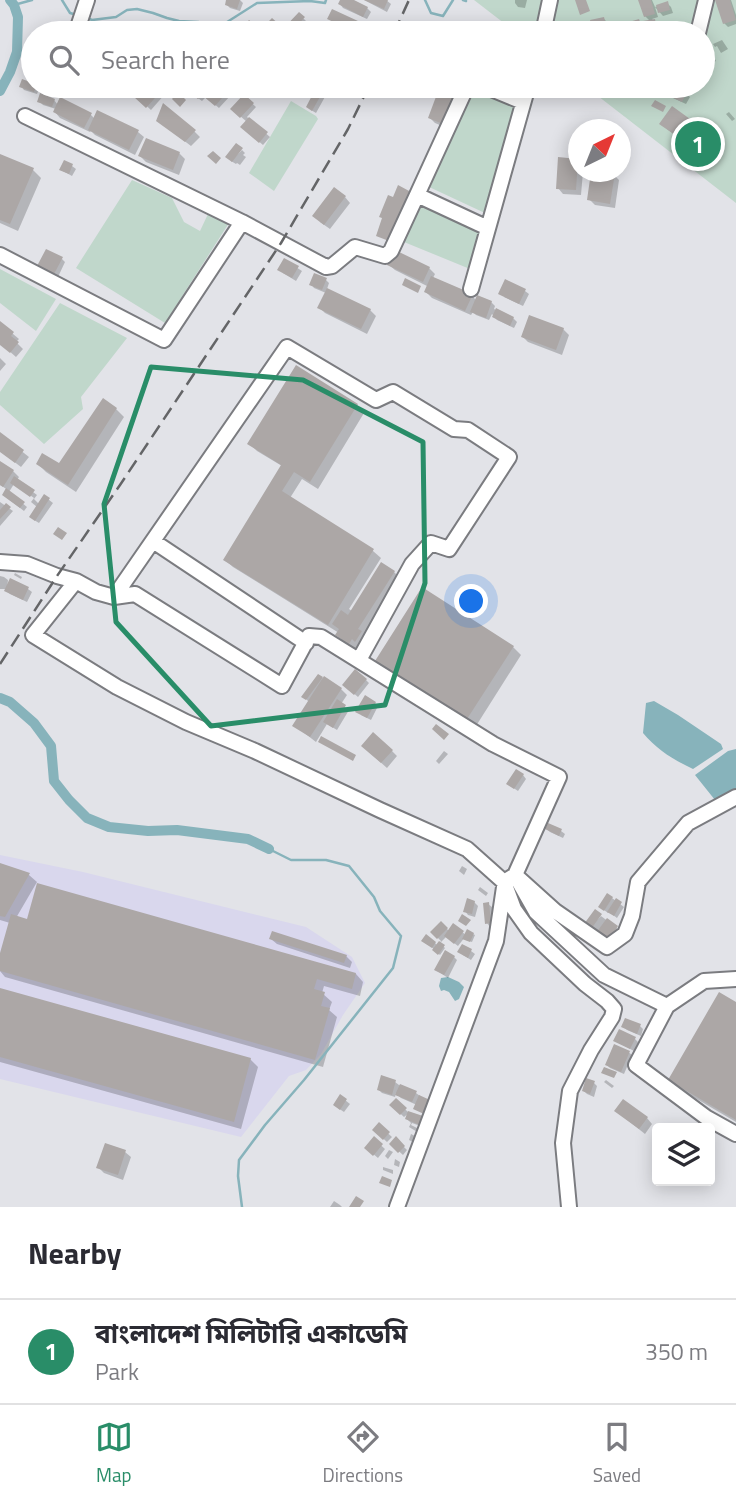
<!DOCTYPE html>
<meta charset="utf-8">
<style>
body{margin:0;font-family:"Titillium Web","Noto Sans Bengali",sans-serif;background:#f7f7f7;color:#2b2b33}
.controls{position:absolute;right:21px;bottom:21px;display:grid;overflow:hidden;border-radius:7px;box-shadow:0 4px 18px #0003}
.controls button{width:63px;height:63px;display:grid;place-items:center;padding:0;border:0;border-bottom:2px solid #e1e1e2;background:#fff;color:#2b2b33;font:35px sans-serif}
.compass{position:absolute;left:568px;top:119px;width:63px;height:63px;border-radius:50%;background:#fff;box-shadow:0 4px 18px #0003;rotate:43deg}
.you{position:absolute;left:472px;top:602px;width:24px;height:24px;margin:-18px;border:5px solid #fff;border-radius:50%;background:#1a73e8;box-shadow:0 0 0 10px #1a73e833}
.badge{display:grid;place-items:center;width:46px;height:46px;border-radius:50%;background:#298d68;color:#fff;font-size:23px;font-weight:700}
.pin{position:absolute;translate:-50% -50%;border:4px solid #fff;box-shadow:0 2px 7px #0006}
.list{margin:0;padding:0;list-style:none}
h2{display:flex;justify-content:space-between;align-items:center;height:91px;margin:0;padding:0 28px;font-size:30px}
h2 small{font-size:23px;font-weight:400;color:#7c7c81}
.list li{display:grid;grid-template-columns:46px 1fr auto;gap:21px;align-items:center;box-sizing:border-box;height:105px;padding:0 28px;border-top:2px solid #e1e1e2}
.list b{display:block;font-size:26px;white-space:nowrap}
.list p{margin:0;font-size:23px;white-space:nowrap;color:#7c7c81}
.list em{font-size:23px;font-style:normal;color:#7c7c81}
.icon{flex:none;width:38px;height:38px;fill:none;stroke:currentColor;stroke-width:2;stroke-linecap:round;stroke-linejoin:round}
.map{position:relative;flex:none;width:736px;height:1207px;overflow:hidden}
.search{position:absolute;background:#fff;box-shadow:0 4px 18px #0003;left:21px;right:21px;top:21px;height:77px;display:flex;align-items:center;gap:18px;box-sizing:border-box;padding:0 24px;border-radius:38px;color:#7c7c81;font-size:26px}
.sheet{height:196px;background:#fff}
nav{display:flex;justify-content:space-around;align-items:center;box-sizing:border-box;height:98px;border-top:2px solid #e1e1e2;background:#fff;font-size:19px;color:#7c7c81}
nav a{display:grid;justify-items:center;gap:4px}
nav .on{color:#298d68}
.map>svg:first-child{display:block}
.industrial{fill:#d9d7ed}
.green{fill:#c0d7cb}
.water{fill:#87b3bb}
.shadow{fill:#0003}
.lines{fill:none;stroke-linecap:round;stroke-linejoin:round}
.stream{stroke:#87b3bb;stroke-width:2.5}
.canal{stroke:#87b3bb;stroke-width:10}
.building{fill:#aca7a6}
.minor-casing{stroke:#7b7c80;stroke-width:18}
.minor{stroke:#fff;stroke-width:14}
.rail{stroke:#646567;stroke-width:2.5;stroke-dasharray:14 7;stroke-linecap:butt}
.marked{fill:none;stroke:#298d68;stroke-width:5;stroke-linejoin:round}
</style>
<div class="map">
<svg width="736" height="1207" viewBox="0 0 736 1207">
<rect width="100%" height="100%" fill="#e2e3e8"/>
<path class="industrial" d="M 0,855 L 83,872 L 306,927 L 352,957 L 365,983 L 343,1015 L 321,1054 L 306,1070 L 289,1076 L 241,1137 L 0,1079 Z"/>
<path class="green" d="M 474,0 L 736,0 L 736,203 L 585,86 L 703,86 L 703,33 L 517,33 Z
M 477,86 L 516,103 L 487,214 L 427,186 Z
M 291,101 L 316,116 L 318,119 L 274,191 L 249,173 Z
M 132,180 L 172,198 L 184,222 L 200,231 L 208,214 L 229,223 L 165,323 L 76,268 Z
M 420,203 L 481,230 L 470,269 L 404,242 Z
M 0,269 L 56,299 L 36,331 L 0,303 Z
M 60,303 L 127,338 L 81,397 L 83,409 L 44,444 L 0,405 L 0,392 Z"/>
<path class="water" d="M 654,701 L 678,715 L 721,744 L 723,749 L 693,769 C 674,760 657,750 643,733 L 646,703 Z
M 736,749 L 736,790 L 715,800 L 695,775 L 728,751 Z
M 448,977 L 459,982 L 464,987 L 459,999 L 455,1001 L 449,992 L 444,990 L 441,991 L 439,986 L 441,978 Z"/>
<path class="shadow" d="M 228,0 L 240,0 L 243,3 L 240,11 L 230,8 L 227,5 Z
M 342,0 L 350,0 L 367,8 L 371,12 L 367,19 L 343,8 L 340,4 Z
M 364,0 L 386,0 L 391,4 L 387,12 Z
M 515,0 L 527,0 L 525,8 L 518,7 L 515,3 Z
M 640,0 L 652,0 L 655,7 L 667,3 L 671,7 L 673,13 L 663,16 L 655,7 L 658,17 L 652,19 L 657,24 L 659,32 L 650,33 L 647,31 L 650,21 L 645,16 Z
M 717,0 L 731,0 L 736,15 L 736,24 L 728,27 L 724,23 Z
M 299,14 L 307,22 L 297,33 L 286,33 L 284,31 Z
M 329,18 L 357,23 L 360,26 L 356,33 L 333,22 Z
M 604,19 L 607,22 L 609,29 L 597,31 L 593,28 Z
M 272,20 L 283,30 L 280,33 L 273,33 L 266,27 Z
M 639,21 L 642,24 L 645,33 L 634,33 L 631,23 Z
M 722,40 L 728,49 L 721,53 L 717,46 L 715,47 L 713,44 Z
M 711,52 L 716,61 L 714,62 L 709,53 Z
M 23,81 L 36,86 L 39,89 L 37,94 L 24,90 L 21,86 Z
M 101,86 L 114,90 L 117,93 L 115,98 L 102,94 L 99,90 Z
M 147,86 L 157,86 L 165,94 L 151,110 L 137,97 Z
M 181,86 L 221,86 L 231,95 L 219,108 L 206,97 L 202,101 Z
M 308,86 L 331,86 L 316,113 L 311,110 L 314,95 L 306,90 Z
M 442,86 L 465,86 L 449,129 L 435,123 L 430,118 Z
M 496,86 L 516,86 L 513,93 Z
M 661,86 L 670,86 L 686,94 L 690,97 L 686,104 L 662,93 L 659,89 Z
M 244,96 L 256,107 L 247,117 L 270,137 L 263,145 L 242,127 L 247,122 L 232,109 Z
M 54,100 L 58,105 L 91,115 L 95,119 L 138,132 L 144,137 L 135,155 L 95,135 L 91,131 L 90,132 L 60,118 L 55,112 L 56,109 L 43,105 L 39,101 Z
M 672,108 L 717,143 L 707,159 L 667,129 Z
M 729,112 L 735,119 L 732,121 L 726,114 Z
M 158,121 L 194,131 L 200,137 L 191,146 Z
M 608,124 L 615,130 L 604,130 Z
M 242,150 L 245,153 L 243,155 L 246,157 L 240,165 L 237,163 L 236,164 L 231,161 Z
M 179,153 L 185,159 L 179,175 L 146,162 L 140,156 Z
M 0,156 L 33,170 L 41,178 L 18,231 L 0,223 Z
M 577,160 L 578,172 L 583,172 L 581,195 L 563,194 L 558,188 Z
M 72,166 L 76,169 L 72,176 L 61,170 Z
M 593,172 L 614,175 L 619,180 L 615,208 L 595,205 L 589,199 Z
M 345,197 L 350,203 L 330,229 L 320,222 Z
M 62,259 L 65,262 L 58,277 L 39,265 Z
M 285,260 L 302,271 L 296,281 L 283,273 Z
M 389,265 L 429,268 L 435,274 L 433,278 L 472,296 L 477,301 L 491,302 L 495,306 L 494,309 L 513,318 L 517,322 L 514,328 L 497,320 L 492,314 L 489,320 L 476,315 L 473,312 L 471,315 L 432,298 L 426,292 L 429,287 L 395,270 Z
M 326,280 L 329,283 L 327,289 L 370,310 L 376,316 L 367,334 L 325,313 L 319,307 L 326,293 L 314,288 L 311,284 Z
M 525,291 L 529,294 L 523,306 L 504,297 Z
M 0,323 L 19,339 L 16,342 L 23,349 L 16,357 L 0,343 Z
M 563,329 L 569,335 L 562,355 L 528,342 L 523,337 Z
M 0,358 L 6,364 L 0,371 Z
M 103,400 L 116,409 L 124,417 L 76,492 L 46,472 L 38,464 L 59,466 Z
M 357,405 L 364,413 L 318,489 L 302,479 L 290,498 L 373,551 L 381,558 L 349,609 L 352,611 L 394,572 L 402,580 L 357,650 L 345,643 L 337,635 L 339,633 L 233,567 L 225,560 L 282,466 L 257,451 L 249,443 Z
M 0,434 L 29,457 L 21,467 L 0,451 Z
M 0,463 L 13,471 L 19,477 L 17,480 L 37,495 L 34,499 L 39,504 L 44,496 L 53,503 L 39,523 L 34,520 L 37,507 L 31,502 L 34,498 L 14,484 L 9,492 L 27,507 L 24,511 L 7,498 L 8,490 L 0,485 Z
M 0,502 L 13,511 L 0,526 Z
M 15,573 L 22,577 L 21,579 L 14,575 Z
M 0,576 L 4,577 L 8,580 L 7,589 L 11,581 L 28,589 L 32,592 L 27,602 L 10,594 L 7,591 L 7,589 L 0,589 Z
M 513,647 L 521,655 L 476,726 L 385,668 L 378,661 Z
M 319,676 L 341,689 L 347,695 L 341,704 L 349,710 L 337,730 L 327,724 L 316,742 L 294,725 L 309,702 L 304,697 Z
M 366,680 L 369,683 L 358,697 L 344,685 Z
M 375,703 L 378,706 L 371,720 L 361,715 Z
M 392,751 L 397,756 L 387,768 L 369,752 Z
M 444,751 L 448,754 L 439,764 L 436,761 Z
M 523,775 L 526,779 L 518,791 L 512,787 Z
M 547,829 L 561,831 L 565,834 L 563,838 L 550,832 Z
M 0,865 L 29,875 L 37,882 L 16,918 L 356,974 L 363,982 L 360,996 L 324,986 L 322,993 L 332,1002 L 329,1010 L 337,1017 L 323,1067 L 5,977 L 0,971 L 0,960 L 10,923 L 0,920 Z
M 462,866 L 467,869 L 464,875 L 459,871 Z
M 480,887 L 488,893 L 486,896 L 478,890 Z
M 612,898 L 624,907 L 617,918 L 609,912 L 608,913 L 604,910 Z
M 474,902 L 478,906 L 475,917 L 468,915 L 465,911 Z
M 488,904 L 492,907 L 494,926 L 490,927 L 487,923 Z
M 601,916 L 621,931 L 612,943 L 590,927 Z
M 441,923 L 449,931 L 462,932 L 466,935 L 473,934 L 475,935 L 472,942 L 466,940 L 465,937 L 458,946 L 446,937 L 440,943 L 445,948 L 440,955 L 424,940 L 435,943 L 438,946 L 441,941 L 432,932 Z
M 271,939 L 346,956 L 352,962 L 350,968 L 277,944 Z
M 471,951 L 475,954 L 471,960 L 463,955 Z
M 454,957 L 457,960 L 448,978 L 436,970 Z
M 0,990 L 250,1059 L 258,1067 L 241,1129 L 0,1062 Z
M 736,1004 L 736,1122 L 678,1088 L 670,1080 Z
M 623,1026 L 640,1026 L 643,1029 L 641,1036 L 627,1030 Z
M 635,1039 L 638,1042 L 634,1051 L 615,1041 Z
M 626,1050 L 632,1055 L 624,1074 L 610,1068 L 607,1065 Z
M 606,1080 L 614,1086 L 612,1088 L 604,1082 Z
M 395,1082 L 399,1085 L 416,1093 L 420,1096 L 428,1116 L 415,1108 L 417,1105 L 401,1098 L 396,1093 L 395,1097 L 382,1093 L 379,1090 Z
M 594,1083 L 597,1086 L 594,1097 L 587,1094 L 584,1091 Z
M 340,1096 L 350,1104 L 344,1112 L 338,1108 Z
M 396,1100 L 409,1113 L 404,1117 L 391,1105 Z
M 616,1111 L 647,1118 L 652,1124 L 645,1134 Z
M 422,1118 L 425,1121 L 423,1127 L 412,1123 L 411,1125 L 419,1129 L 419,1133 L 409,1127 L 411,1123 L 407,1119 Z
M 379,1125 L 392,1137 L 387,1142 L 374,1130 Z
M 411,1134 L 417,1137 L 415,1143 L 409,1140 Z
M 374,1139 L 385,1149 L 378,1158 L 366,1148 Z
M 396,1139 L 407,1150 L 403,1155 L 391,1144 Z
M 389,1150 L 393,1152 L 388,1159 L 385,1156 Z
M 125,1152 L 131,1157 L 123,1180 L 104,1173 L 98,1167 Z
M 395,1159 L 400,1162 L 399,1167 L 394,1165 Z
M 383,1167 L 393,1170 L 393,1174 L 383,1170 Z
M 334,1201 L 340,1205 L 342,1207 L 330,1207 Z"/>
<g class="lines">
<path class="stream" d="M 62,0 L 70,13 L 77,15
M 425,0 L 431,13 L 443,16 L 453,0
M 463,0 L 466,1
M 14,5 L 32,0
M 87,18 L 92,20 L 116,17 L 127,10 L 137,9 L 153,13 L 167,18 L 179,21 L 198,22 L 213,25 L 224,24 L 257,3 L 310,1 L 325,3 L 326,0
M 242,1207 L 238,1176 L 239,1160 L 265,1125 L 304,1080 L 393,968 L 401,936 L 380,911 L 374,897 L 349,866 L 326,860 L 291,860 L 269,849"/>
<path class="canal" d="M 0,91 L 10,72 L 17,52 L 18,17 L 14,5 L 10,0
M 0,698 L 10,702 L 34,723 L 51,746 L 54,781 L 69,800 L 87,818 L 109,827 L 148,831 L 177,830 L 248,839 L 269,849"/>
</g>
<path class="building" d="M 226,0 L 240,0 L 237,9 L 225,5 Z
M 340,0 L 354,0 L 368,7 L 363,17 L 338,4 Z
M 364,0 L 388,0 L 384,9 Z
M 575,0 L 586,0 L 590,11 L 580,15 Z
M 638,0 L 651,0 L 655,14 L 644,17 Z
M 715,0 L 730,0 L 736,20 L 723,24 Z
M 668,1 L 670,10 L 658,13 L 656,5 Z
M 332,9 L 358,21 L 353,31 L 327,19 Z
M 299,12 L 305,17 L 290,33 L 283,33 L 281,31 Z
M 604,17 L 606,25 L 592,29 L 590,20 Z
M 272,18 L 281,26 L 274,33 L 270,33 L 263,27 Z
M 639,19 L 643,30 L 632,33 L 629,22 Z
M 655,19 L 657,29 L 646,32 L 643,21 Z
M 249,20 L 264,33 L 248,33 L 242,28 Z
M 149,22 L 160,26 L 157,33 L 146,32 Z
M 22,79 L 33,83 L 33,86 L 36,86 L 34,92 L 19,87 Z
M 99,86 L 109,86 L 115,88 L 112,96 L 97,91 Z
M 145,86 L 160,86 L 163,89 L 146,108 L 134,97 Z
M 194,86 L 209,86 L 198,99 L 189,92 Z
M 212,86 L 224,86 L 229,90 L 215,106 L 203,96 Z
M 317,86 L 326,86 L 312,111 L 306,107 Z
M 440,86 L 457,86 L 443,124 L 428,118 Z
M 659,86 L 674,86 L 687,92 L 682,102 L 657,90 Z
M 178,92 L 186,100 L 180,107 L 172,99 Z
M 40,93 L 55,99 L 52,107 L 37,102 Z
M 244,94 L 254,103 L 240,118 L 230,109 Z
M 60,97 L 92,113 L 84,128 L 53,112 Z
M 655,100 L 666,106 L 663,112 L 651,106 Z
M 163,103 L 196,130 L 185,142 L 156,121 Z
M 672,106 L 690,119 L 678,137 L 659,124 Z
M 97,110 L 139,130 L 129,150 L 88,130 Z
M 249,117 L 268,132 L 259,143 L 240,127 Z
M 695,123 L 713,136 L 701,154 L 682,142 Z
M 146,138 L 180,152 L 173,170 L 138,156 Z
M 236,143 L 243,148 L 232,162 L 225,157 Z
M 213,151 L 221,158 L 216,164 L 207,156 Z
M 0,154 L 34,168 L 10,224 L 0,220 Z
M 558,157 L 578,159 L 576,190 L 556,189 Z
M 64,160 L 73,164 L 69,174 L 59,170 Z
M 591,172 L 615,173 L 610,204 L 587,200 Z
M 398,185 L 411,192 L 389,241 L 376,236 L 382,218 L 379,217 L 388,195 L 393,197 Z
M 334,187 L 346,196 L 324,225 L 312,216 Z
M 46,249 L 63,257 L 54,274 L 37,266 Z
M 395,250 L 430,267 L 423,282 L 387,265 Z
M 284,258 L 299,266 L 292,278 L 277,270 Z
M 314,273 L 327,278 L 322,290 L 309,285 Z
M 431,276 L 473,294 L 465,311 L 424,292 Z
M 405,278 L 421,286 L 418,293 L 402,285 Z
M 505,279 L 526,289 L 519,304 L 498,294 Z
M 327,288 L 371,309 L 361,329 L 317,308 Z
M 477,295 L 492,301 L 486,318 L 470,312 Z
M 496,308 L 514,317 L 510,326 L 492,317 Z
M 529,315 L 564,328 L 556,350 L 521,337 Z
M 0,321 L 14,332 L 11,336 L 19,342 L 10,353 L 0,345 Z
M 296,365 L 358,404 L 310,482 L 294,472 L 282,491 L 374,549 L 328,625 L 223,560 L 281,465 L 247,444 Z
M 103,398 L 117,408 L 68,485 L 36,464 L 42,453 L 59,463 Z
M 0,432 L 24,450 L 15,463 L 0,452 Z
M 0,461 L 14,470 L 3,487 L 0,485 Z
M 14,476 L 35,490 L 30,497 L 10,483 Z
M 6,488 L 25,502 L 20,508 L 2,495 Z
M 44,494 L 50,498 L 35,521 L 29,517 Z
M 6,503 L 11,507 L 0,519 L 0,510 Z
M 58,527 L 67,533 L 62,540 L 53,534 Z
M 381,562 L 395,571 L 358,629 L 362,631 L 355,642 L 352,639 L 349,644 L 335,635 L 339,629 L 332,624 L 341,610 L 348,615 Z
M 10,578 L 29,587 L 23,600 L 4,591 Z
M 422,587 L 514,646 L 467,719 L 375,661 Z
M 355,669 L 367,679 L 354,695 L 342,685 Z
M 318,674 L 323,677 L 306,700 L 301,697 Z
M 324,676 L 342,688 L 310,737 L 292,726 Z
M 365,695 L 376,702 L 367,718 L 355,712 Z
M 337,699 L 346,705 L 333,728 L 323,722 Z
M 436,724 L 449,734 L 444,740 L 432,729 Z
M 373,732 L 393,750 L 381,763 L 361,746 Z
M 321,736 L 356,755 L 353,761 L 318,742 Z
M 516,769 L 524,774 L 514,789 L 506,784 Z
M 548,823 L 562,829 L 559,836 L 545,829 Z
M 0,863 L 30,873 L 5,917 L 0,916 Z
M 37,883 L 356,973 L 352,989 L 317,979 L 314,989 L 325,992 L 321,1006 L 330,1008 L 315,1060 L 0,971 L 0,953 L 11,914 L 27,919 Z
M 607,893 L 613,897 L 604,911 L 598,907 Z
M 467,898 L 475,901 L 472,914 L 463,912 Z
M 616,898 L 622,902 L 614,916 L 607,912 Z
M 489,902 L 491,923 L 485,924 L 483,903 Z
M 595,909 L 602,914 L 591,929 L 584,924 Z
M 462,914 L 471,920 L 466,926 L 458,921 Z
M 607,918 L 618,926 L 608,941 L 596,933 Z
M 441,921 L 448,928 L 437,939 L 430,932 Z
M 453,923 L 464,931 L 454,944 L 444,936 Z
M 467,929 L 474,933 L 470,942 L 462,939 Z
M 272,931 L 347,955 L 344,963 L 269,939 Z
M 426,934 L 436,942 L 432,948 L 421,941 Z
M 439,941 L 445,945 L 438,955 L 432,950 Z
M 462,944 L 472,949 L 468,958 L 457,952 Z
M 445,950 L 455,956 L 444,975 L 434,970 Z
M 0,988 L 251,1058 L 234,1122 L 0,1057 Z
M 719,992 L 736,1002 L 736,1120 L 668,1080 Z
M 625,1018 L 641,1024 L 637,1034 L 621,1027 Z
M 619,1029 L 636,1037 L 630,1049 L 613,1041 Z
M 614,1044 L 630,1051 L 621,1072 L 605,1065 Z
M 604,1067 L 617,1072 L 614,1078 L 601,1073 Z
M 381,1075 L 396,1080 L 392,1095 L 377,1090 Z
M 586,1078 L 595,1081 L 590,1094 L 582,1091 Z
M 400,1084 L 417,1091 L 412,1102 L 395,1095 Z
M 340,1094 L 347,1099 L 340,1110 L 333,1105 Z
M 419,1095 L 430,1100 L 424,1114 L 413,1109 Z
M 396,1098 L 407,1108 L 400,1115 L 389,1105 Z
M 623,1099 L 648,1117 L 639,1129 L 614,1111 Z
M 408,1111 L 423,1116 L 420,1125 L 405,1119 Z
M 379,1122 L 390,1132 L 383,1140 L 372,1130 Z
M 374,1136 L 383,1144 L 373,1156 L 364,1148 Z
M 396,1136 L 405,1146 L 398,1153 L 389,1144 Z
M 105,1143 L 126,1150 L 118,1175 L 96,1168 Z
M 382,1176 L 392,1180 L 390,1187 L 379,1183 Z
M 356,1196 L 364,1201 L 360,1207 L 349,1207 Z"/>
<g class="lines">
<defs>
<path id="minor" d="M 76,33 L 87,0
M 543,33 L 550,0
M 698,33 L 706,0
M 484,86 L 523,102
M 25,116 L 242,222 L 326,267 L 332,266 L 355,247 L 385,256 L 391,251 L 417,195 L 488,228
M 417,195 L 467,86
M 0,255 L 164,340 L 242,222
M 471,289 L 528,86
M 153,541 L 306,643
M 0,562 L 27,564 L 57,576 L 76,581 L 33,635 L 117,687 L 186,722 L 255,751 L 380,810 L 467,849 L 504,882 L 515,875 L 555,911 L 607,947 L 625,934 L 632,916 L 638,882 L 688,823 L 736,797
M 76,581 L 96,592 L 114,597 L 287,347 L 376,400 L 393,392 L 454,429 L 468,430 L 509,457 L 449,549 L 431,543 L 412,564 L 359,660
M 114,597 L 135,594 L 282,686 L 309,636 L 321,637 L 493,744 L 559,777 L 515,875 L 536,912 L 604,975 L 667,1006
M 504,882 L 514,909 L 531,933 L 585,984 L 607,1001 L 614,1009 L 612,1017 L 591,1050 L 570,1091 L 563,1143 L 569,1207
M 736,979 L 704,981 L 667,1006 L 636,1065 L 707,1118 L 736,1134
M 397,1207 L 496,941 L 504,887"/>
</defs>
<use href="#minor" class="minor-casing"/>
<use href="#minor" class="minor"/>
<path class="rail" d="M 394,33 L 409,0
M 0,664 L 57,576 L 120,485 L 281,243 L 348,129 L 369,86"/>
</g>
<path class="marked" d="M 151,367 L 303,380 L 423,442 L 425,583 L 385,705 L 211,726 L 116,622 L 104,504 Z"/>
</svg>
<div class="controls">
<button><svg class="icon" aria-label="layers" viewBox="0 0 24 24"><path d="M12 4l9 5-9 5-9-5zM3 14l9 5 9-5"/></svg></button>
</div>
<svg class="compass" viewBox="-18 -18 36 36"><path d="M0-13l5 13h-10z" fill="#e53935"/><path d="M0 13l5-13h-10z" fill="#7c7c81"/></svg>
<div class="you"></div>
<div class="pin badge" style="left:698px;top:144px">1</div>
<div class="search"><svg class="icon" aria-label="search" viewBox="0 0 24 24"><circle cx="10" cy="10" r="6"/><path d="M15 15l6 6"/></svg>Search here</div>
</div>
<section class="sheet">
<h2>Nearby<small></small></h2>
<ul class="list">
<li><span class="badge">1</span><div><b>বাংলাদেশ মিলিটারি একাডেমি</b><p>Park</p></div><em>350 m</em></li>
</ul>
</section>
<nav>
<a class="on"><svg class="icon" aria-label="map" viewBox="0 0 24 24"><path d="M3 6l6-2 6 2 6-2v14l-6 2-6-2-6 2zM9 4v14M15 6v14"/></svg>Map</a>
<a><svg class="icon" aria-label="directions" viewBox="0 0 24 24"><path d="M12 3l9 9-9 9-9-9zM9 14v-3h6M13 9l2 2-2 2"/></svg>Directions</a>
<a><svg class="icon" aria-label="saved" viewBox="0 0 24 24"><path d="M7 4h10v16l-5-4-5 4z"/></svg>Saved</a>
</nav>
